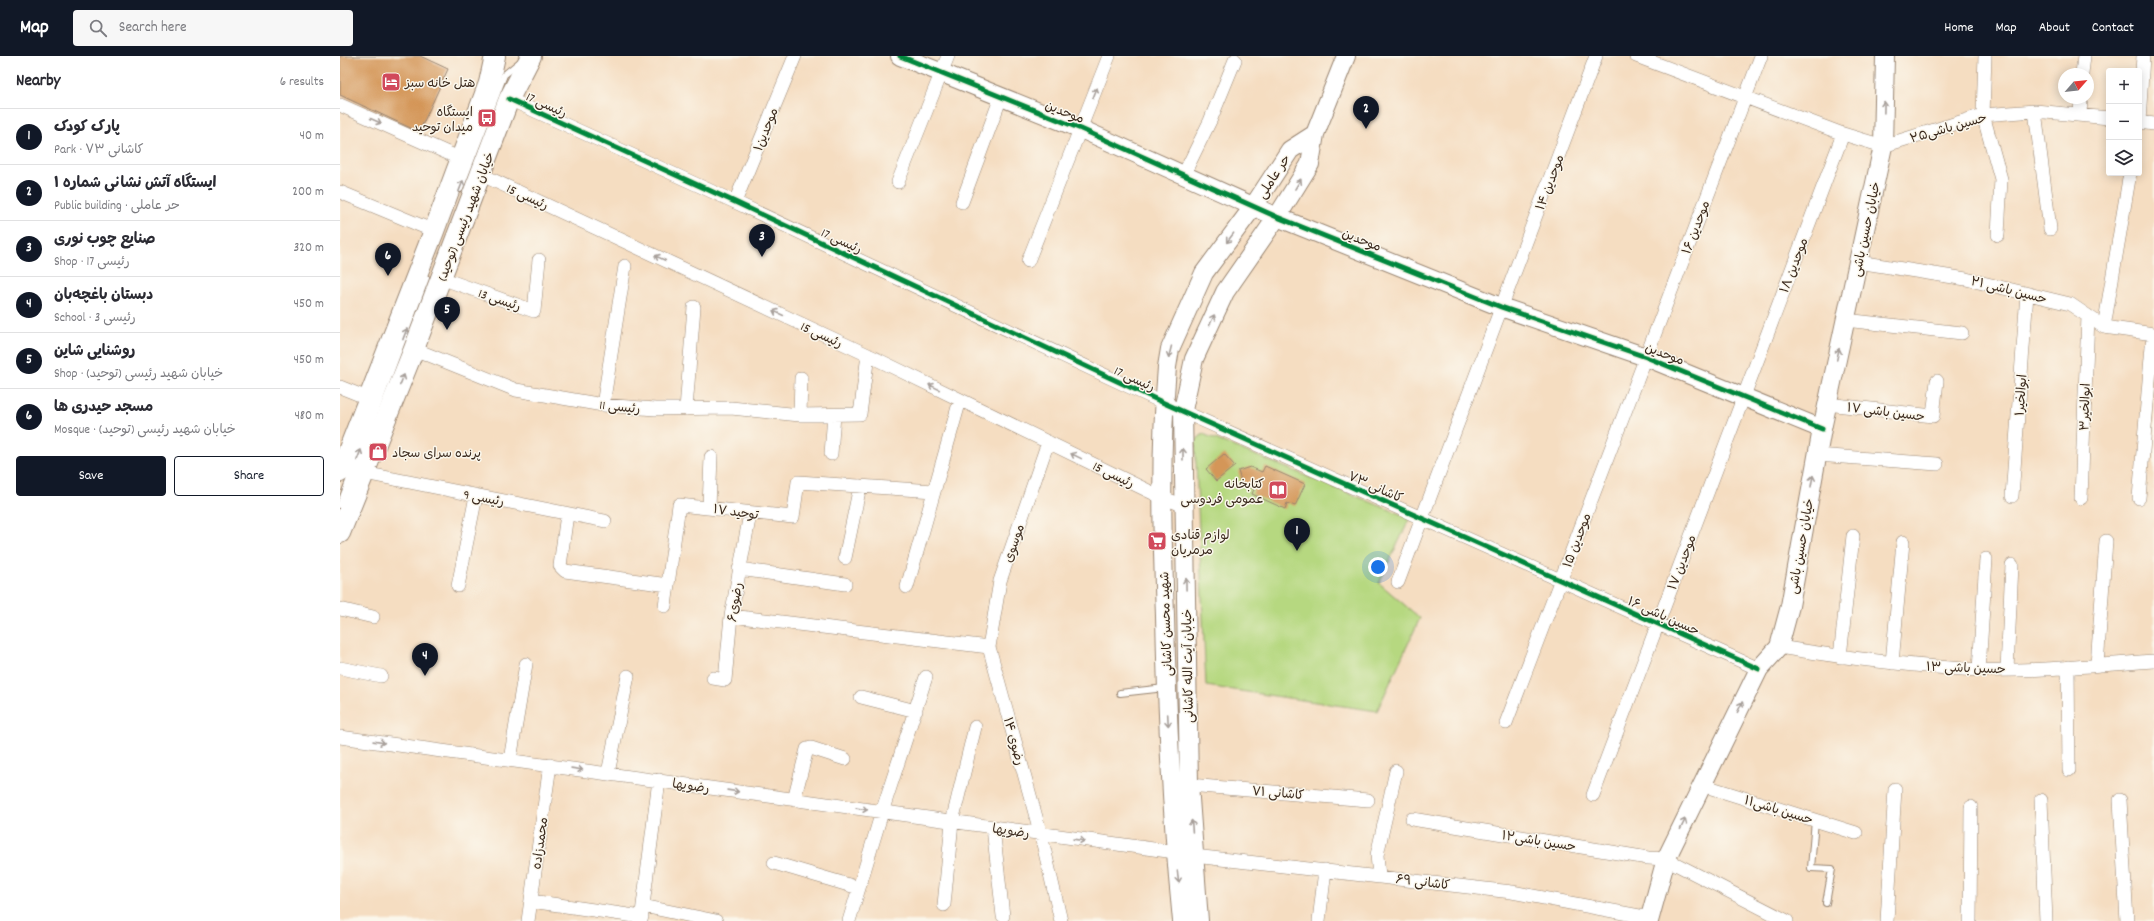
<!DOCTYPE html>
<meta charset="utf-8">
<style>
body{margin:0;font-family:Dekko,"Playpen Sans Arabic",sans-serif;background:#f7f7f7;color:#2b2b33}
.controls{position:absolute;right:12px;top:12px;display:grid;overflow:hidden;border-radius:4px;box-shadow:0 2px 10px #0003}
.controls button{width:36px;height:36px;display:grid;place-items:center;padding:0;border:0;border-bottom:1px solid #e1e1e2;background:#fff;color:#2b2b33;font:20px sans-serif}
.compass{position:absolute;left:1718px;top:12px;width:36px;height:36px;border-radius:50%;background:#fff;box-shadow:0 2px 10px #0003;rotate:62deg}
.you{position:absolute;left:1038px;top:511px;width:14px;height:14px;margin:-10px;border:3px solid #fff;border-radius:50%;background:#1a73e8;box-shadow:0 0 0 6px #1a73e833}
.badge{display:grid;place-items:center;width:26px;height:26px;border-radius:50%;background:#111827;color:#fff;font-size:13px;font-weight:700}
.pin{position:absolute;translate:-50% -33px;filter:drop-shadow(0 1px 2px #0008)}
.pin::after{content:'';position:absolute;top:21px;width:14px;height:12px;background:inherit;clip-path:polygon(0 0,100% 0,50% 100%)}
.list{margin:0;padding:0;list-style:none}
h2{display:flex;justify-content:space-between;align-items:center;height:52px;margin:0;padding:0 16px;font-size:17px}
h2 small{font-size:13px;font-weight:400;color:#7c7c81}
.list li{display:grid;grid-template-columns:26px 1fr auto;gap:12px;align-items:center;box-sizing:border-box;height:56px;padding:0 16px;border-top:1px solid #e1e1e2}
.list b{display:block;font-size:15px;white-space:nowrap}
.list p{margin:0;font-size:13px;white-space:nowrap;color:#7c7c81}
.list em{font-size:13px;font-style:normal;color:#7c7c81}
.actions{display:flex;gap:8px;padding:12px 16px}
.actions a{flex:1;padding:9px 0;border:1px solid #111827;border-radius:4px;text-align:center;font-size:14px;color:#111827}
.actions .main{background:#111827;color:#fff}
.icon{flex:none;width:22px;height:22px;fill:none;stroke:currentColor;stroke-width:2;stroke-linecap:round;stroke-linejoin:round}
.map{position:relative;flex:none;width:1814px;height:865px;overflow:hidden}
header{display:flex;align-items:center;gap:24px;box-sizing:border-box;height:56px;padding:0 20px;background:#111827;color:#fff}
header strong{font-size:19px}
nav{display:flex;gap:22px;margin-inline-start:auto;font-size:14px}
.search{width:280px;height:36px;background:#f7f7f7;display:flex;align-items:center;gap:10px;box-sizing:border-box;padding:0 14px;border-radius:4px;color:#7c7c81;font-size:15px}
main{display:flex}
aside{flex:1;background:#fff}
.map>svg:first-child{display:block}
.green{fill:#b6d880;stroke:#78814f}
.building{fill:#d49658}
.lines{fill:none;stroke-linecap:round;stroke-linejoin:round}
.lane-casing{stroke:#988470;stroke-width:8}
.street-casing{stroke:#988470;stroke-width:14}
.secondary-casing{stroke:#988470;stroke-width:20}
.primary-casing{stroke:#988470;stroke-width:22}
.lane{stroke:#fff;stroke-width:6}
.street{stroke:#fff;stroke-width:13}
.secondary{stroke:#fff;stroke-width:18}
.primary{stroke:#fff;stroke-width:20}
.cycleway-casing{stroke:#fbf7ec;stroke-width:8}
.cycleway{stroke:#00873e;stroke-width:5}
.oneway{stroke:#a79f9a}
.labels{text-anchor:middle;stroke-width:3;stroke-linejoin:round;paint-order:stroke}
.poi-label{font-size:13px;fill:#3b2a1e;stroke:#fbf7ec;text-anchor:start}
.street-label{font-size:13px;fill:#3b2a1e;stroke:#fbf7ec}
</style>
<header>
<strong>Map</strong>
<div class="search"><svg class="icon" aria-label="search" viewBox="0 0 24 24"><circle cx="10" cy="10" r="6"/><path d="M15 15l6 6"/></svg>Search here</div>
<nav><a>Home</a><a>Map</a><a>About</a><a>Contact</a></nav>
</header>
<main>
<aside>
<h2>Nearby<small>6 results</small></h2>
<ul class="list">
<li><span class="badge">1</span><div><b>پارک کودک</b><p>Park · کاشانی ۷۳</p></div><em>40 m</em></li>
<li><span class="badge">2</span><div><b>ایستگاه آتش نشانی شماره ۱</b><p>Public building · حر عاملی</p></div><em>200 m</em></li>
<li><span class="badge">3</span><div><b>صنایع چوب نوری</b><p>Shop · رئیسی 17</p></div><em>320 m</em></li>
<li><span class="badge">4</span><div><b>دبستان باغچه‌بان</b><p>School · رئیسی 3</p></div><em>450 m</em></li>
<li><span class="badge">5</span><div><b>روشنایی شاین</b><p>Shop · خیابان شهید رئیسی (توحید)</p></div><em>450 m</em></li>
<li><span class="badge">6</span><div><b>مسجد حیدری ها</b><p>Mosque · خیابان شهید رئیسی (توحید)</p></div><em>480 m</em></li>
</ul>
<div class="actions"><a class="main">Save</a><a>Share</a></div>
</aside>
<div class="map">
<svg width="1814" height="865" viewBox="0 0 1814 865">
<rect width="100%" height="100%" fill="#fbf7ec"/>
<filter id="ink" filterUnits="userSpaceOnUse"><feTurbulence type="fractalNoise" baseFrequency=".025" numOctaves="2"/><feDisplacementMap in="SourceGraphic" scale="8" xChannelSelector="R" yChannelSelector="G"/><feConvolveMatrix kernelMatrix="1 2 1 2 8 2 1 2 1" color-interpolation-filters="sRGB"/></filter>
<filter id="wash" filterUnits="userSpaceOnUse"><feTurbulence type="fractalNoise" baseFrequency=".012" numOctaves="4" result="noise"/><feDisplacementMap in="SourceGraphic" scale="16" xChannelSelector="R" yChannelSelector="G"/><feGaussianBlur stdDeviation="0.9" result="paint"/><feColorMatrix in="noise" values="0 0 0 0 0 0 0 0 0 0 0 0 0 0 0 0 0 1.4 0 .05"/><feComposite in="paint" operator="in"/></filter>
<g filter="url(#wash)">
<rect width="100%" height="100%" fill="#f5ddc1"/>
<path class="green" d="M 863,378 L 1070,462 L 1039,527 L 1080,562 L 1037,655 L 866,630 L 855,385 Z"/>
<g id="blocks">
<path class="building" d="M 0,0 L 80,0 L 108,13 L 79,76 L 0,39 Z
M 884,398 L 895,410 L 876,425 L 866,413 Z
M 925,410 L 965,428 L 955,450 L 947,447 L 945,453 L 912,438 L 914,433 L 902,428 L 898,415 L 910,411 L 922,416 Z"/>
</g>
</g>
<g filter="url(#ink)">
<use href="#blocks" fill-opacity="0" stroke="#988470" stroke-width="1"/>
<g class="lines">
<defs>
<path id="lane" d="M 120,133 L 164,19 L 181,5
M 0,449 L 86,222
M 780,637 L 825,632
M 1475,764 L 1471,812 L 1492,813 L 1486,847"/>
<path id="street" d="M 1296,0 L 1503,78 L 1543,90 L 1643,59 L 1695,55 L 1769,62
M 1645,0 L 1643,59 L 1661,123 L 1658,179
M 1742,18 L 1744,0
M 169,43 L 395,146 L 824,347 L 1419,613
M 0,49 L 121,103
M 1695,55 L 1710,173
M 1740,58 L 1741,42
M 1799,66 L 1803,0
M 1799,66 L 1814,68
M 140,118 L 528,299 L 821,441 L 845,450
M 844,118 L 870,65 L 895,4
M 558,126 L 608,0
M 0,136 L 94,175
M 395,146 L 455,0
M 622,146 L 661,41
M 688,205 L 769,0
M 1518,206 L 1626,223 L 1730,248 L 1764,271 L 1814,278
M 101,222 L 194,255 L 199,204
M 1505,264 L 1622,277
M 1764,271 L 1790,117
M 74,293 L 176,334 L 263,349 L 315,353 L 391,352 L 460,359 L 520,358 L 528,299
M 0,331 L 30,343
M 1487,348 L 1593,360 L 1597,325
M 263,349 L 285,210
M 346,353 L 354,251
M 460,359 L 461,322
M 708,386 L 660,525 L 649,591 L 701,779 L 721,865
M 491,398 L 494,359
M 1477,399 L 1597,408
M 24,417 L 265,465
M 1672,440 L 1687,238
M 1741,442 L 1748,260
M 1799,442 L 1813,278
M 369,451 L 371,401
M 227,458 L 220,510 L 225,515 L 328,529
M 505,502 L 520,430
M 399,513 L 505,528
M 1058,526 L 1256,0
M 118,530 L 136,440
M 567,531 L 620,344
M 325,550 L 339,449 L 453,461 L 458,426 L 594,435
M 0,553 L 33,561
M 391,560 L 649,591
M 1439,591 C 1505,602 1571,610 1638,614 C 1696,616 1756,609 1814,605
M 1500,601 L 1513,480
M 1552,607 L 1563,486
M 1757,609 L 1766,485
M 1728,611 L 1729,714
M 0,612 L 41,620
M 1667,613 L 1672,509
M 1639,614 L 1646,503
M 373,622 L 385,624 L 391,560 L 410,458
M 521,641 L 576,655
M 1166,667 L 1421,0
M 0,681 L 835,796
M 170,704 L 186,608
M 268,717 L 288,620
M 849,729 L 1028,744
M 1362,729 L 1516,777
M 1253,739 L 1503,78
M 454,744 L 467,693 L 471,692 L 505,703
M 1701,744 L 1706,865
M 1780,744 L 1787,865
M 1072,763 L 1308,802 L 1326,803 L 1447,865
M 653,772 L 663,860
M 854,800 L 1172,836 L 1310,862
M 434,807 L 519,832
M 1039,820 L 1037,799 L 1056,715
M 191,845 L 302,861
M 604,849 L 612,766 L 635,671
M 303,850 L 376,865
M 188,865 L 210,709
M 301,865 L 319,724
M 509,865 L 542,756 L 586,621
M 979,865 L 985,814
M 1547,865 L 1555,733
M 1630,865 L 1631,751"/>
<path id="secondary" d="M 560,0 L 741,73 L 937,161 L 1161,251 L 1306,301 L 1482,373
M 842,865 C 832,764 827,662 825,560 C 822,477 820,394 827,311 L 830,293 L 864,217 L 913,151 L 950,94 L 975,78
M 859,865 L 849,729 L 843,354 L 854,303 L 885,236 L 937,161 L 970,108 L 975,78 L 1006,0
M 1309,865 L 1326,803 L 1419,613 L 1439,591 L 1450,550 L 1482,373 L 1543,90 L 1545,0"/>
<path id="primary" d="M 0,416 L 94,175 L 149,27 L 155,0
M 0,477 L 74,293 L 169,43 L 191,0"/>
</defs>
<use href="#lane" class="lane-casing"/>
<use href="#street" class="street-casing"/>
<use href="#secondary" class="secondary-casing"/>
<use href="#primary" class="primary-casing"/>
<use href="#lane" class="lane"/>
<use href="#street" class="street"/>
<use href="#secondary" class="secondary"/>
<use href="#primary" class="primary"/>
<defs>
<path id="cycleway" d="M 560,0 L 741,73 L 937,161 L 1161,251 L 1306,301 L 1482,373
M 169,43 L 395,146 L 824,347 L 1419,613"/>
</defs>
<use href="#cycleway" class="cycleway-casing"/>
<use href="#cycleway" class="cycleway"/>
</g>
<defs><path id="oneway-shaft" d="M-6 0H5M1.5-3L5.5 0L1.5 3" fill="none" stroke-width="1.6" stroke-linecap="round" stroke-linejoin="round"/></defs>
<g class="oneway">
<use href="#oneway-shaft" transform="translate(755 37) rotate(-69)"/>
<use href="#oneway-shaft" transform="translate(1544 51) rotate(-89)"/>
<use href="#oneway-shaft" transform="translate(36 65) rotate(24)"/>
<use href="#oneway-shaft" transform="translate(958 128) rotate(-59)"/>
<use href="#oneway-shaft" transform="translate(121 130) rotate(-69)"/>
<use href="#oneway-shaft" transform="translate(890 182) rotate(127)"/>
<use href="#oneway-shaft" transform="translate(320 202) rotate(-155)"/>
<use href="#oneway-shaft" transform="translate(438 257) rotate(-155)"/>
<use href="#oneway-shaft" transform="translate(872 264) rotate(-65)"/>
<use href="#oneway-shaft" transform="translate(65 278) rotate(-69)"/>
<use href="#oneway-shaft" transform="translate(830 296) rotate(104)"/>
<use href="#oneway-shaft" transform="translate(1498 298) rotate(-78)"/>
<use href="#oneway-shaft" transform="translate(62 324) rotate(-68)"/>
<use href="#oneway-shaft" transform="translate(594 331) rotate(-154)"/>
<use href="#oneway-shaft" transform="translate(843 398) rotate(-90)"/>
<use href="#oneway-shaft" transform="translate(19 399) rotate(-69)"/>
<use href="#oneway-shaft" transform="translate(736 400) rotate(-154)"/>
<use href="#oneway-shaft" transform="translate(1472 425) rotate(-80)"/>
<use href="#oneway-shaft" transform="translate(846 528) rotate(-91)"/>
<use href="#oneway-shaft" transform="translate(1400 651) rotate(-64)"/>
<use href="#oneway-shaft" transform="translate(828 664) rotate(87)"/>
<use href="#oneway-shaft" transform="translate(39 686) rotate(8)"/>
<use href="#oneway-shaft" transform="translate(237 713) rotate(8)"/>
<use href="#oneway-shaft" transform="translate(393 735) rotate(8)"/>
<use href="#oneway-shaft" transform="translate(522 753) rotate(8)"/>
<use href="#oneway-shaft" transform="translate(1343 768) rotate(-64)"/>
<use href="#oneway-shaft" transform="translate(852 770) rotate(-94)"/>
<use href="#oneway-shaft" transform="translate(739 784) rotate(8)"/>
<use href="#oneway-shaft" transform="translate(838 821) rotate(84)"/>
</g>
</g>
<defs>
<symbol id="hotel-square" viewBox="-11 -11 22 22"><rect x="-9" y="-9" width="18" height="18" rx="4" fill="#d1495b" stroke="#fbf7ec"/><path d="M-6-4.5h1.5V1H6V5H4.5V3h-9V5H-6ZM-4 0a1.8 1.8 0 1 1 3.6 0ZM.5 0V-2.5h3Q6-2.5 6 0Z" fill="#fff"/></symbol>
<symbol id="bus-square" viewBox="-11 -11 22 22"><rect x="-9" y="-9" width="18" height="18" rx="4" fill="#d1495b" stroke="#fbf7ec"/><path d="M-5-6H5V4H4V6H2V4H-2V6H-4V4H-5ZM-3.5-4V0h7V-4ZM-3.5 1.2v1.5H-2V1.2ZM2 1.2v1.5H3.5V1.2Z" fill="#fff"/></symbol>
<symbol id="shop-square" viewBox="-11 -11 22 22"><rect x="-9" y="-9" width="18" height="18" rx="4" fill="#d1495b" stroke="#fbf7ec"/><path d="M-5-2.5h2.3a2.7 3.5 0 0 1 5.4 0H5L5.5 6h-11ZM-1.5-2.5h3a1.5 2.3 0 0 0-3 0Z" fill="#fff"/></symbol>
<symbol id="library-square" viewBox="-11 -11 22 22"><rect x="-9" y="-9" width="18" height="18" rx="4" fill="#d1495b" stroke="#fbf7ec"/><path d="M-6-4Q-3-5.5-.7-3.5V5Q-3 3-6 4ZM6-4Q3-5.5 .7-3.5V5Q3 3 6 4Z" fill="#fff"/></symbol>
<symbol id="supermarket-square" viewBox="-11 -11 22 22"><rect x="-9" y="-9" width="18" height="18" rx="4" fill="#d1495b" stroke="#fbf7ec"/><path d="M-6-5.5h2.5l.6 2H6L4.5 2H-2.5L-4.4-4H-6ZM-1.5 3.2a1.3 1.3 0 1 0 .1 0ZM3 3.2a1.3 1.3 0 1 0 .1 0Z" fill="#fff"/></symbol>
</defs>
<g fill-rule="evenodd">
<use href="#hotel-square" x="40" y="15" width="22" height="22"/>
<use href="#bus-square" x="136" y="51" width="22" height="22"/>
<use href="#shop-square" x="27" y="385" width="22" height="22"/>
<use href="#library-square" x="927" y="423" width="22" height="22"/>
<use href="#supermarket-square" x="806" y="474" width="22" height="22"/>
</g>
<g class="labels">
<g class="poi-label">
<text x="65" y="31">هتل خانه سبز</text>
<text x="133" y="60" text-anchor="end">ایستگاه<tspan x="133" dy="15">میدان توحید</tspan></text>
<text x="52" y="401">پرنده سرای سجاد</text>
<text x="924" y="432" text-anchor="end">کتابخانه<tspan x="924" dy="15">عمومی فردوسی</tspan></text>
<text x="831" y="483">لوازم قنادی<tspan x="831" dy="15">مرمریان</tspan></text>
</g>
<g class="street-label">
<text transform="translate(207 48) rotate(25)" y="5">رئیسی 17</text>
<text transform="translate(725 55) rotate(22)" y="5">موحدین</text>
<text transform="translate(1608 71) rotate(-16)" y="5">حسین باشی۲۵</text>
<text transform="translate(425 73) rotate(-68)" y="5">موحدین۱</text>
<text transform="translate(933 120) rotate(-57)" y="5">حر عاملی</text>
<text transform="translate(1209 126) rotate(-69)" y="5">موحدین ۱۴</text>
<text transform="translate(188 140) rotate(25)" y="5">رئیسی 15</text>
<text transform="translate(125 160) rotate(-69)" y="5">خیابان شهید رئیسی (توحید)</text>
<text transform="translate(1355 171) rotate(-69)" y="5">موحدین ۱۶</text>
<text transform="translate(1525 173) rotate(-78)" y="5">خیابان حسین باشی</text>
<text transform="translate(1022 183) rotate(22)" y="5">موحدین</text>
<text transform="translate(502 184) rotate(25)" y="5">رئیسی 17</text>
<text transform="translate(1453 209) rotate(-69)" y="5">موحدین ۱۸</text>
<text transform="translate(1669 233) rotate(14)" y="5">حسین باشی ۲۱</text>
<text transform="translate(160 243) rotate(19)" y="5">رئیسی 13</text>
<text transform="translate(482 278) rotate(25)" y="5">رئیسی 15</text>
<text transform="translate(1325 297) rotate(21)" y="5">موحدین</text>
<text transform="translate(795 322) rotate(25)" y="5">رئیسی 17</text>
<text transform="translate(1680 339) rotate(-86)" y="5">ابوالخیر۱</text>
<text transform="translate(280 350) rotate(6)" y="5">رئیسی 11</text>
<text transform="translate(1744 351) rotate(-88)" y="5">ابوالخیر۳</text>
<text transform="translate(1546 355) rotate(7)" y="5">حسین باشی ۱۷</text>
<text transform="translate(774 418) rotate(26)" y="5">رئیسی 15</text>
<text transform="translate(1036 430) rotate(24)" y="5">کاشانی ۷۳</text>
<text transform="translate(144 441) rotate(11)" y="5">رئیسی 9</text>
<text transform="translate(396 455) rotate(8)" y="5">توحید ۱۷</text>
<text transform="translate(1236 484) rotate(-69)" y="5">موحدین ۱۵</text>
<text transform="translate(673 487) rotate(-71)" y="5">موسوی</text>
<text transform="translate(1460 490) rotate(-80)" y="5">خیابان حسین باشی</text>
<text transform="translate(1341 506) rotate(-69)" y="5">موحدین ۱۷</text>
<text transform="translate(394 546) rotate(-81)" y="5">رضوی۶</text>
<text transform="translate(1324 559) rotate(24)" y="5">حسین باشی ۱۶</text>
<text transform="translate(825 568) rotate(-92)" y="5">شهید محسن کاشانی</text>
<text transform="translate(847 610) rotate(-91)" y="5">خیابان آیت الله کاشانی</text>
<text transform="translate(1626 611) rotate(2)" y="5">حسین باشی ۱۳</text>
<text transform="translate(675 685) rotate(75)" y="5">رضوی ۱۴</text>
<text transform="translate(351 729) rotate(8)" y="5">رضویها</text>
<text transform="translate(938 736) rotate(5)" y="5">کاشانی ۷۱</text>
<text transform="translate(1439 753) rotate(17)" y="5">حسین باشی۱۱</text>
<text transform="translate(671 774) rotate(8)" y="5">رضویها</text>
<text transform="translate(1199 784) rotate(9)" y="5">حسین باشی۱۲</text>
<text transform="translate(199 787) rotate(-82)" y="5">محمدزاده</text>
<text transform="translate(1083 825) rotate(7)" y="5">کاشانی ۶۹</text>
</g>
</g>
</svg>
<div class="controls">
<button>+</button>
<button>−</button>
<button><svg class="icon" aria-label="layers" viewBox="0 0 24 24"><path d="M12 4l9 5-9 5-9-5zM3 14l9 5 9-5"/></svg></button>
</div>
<svg class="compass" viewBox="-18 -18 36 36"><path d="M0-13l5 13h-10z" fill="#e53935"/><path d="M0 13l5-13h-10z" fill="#7c7c81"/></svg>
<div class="you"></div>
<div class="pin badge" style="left:957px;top:495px">1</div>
<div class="pin badge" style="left:1026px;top:73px">2</div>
<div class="pin badge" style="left:422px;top:201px">3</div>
<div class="pin badge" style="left:85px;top:620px">4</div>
<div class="pin badge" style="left:107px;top:274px">5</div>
<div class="pin badge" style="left:48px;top:220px">6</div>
</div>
</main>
